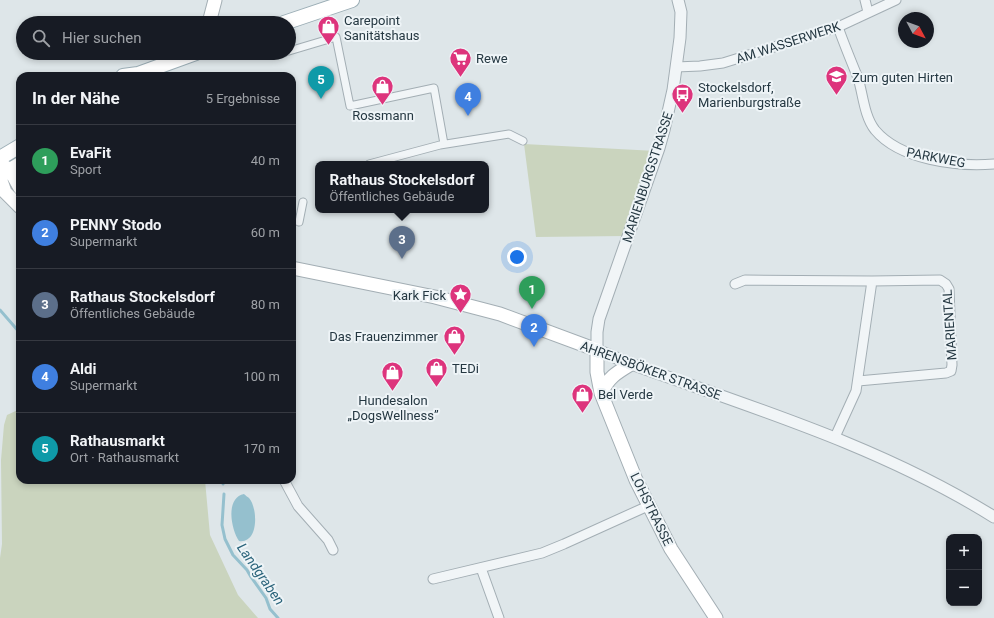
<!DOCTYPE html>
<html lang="de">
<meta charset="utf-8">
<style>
body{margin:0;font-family:Roboto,sans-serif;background:#20242c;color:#f1f3f6}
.controls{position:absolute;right:12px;bottom:12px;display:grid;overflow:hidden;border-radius:8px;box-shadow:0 2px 6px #0003}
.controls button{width:36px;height:36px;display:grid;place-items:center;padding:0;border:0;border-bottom:1px solid #363941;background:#171b24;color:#f1f3f6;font:20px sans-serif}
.compass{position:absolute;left:898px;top:12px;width:36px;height:36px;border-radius:50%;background:#171b24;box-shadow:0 2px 6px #0003;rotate:131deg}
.you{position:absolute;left:517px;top:257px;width:14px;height:14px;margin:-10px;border:3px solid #fff;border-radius:50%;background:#1a73e8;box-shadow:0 0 0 6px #1a73e833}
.badge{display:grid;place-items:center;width:26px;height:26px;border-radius:50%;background:#0f766e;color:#fff;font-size:13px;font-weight:700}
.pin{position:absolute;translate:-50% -33px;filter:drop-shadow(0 1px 2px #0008)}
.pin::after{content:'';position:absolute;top:21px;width:14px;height:12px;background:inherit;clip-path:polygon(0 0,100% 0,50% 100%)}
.popup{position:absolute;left:315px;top:161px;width:174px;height:52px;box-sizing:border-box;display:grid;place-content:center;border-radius:8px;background:#171b24;filter:drop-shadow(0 1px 3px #0005);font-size:13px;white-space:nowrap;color:#9ea1a6}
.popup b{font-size:15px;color:#f1f3f6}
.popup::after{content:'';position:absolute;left:50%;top:100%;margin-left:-8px;border:8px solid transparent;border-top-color:#171b24}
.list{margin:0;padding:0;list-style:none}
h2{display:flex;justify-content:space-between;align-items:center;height:52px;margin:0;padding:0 16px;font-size:17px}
h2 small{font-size:13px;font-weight:400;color:#9ea1a6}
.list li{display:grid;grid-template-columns:26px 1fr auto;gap:12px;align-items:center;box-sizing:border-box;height:72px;padding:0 16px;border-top:1px solid #363941}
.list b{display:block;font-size:15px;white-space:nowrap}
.list p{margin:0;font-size:13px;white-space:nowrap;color:#9ea1a6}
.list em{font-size:13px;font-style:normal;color:#9ea1a6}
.icon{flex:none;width:22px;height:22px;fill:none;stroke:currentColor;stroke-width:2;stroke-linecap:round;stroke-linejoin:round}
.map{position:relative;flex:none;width:994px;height:618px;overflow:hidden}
.search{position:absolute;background:#171b24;box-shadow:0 2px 6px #0003;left:16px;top:16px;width:280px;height:44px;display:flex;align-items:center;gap:10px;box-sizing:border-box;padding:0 14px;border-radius:22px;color:#9ea1a6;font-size:15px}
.panel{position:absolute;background:#171b24;box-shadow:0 2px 6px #0003;left:16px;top:72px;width:280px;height:412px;border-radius:12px}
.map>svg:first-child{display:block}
.green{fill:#cad4be}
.water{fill:#95c0ce}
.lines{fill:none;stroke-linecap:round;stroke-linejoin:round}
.stream{stroke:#95c0ce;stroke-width:3}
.pedestrian-casing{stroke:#a3aeb4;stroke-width:9}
.minor-casing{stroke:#a3aeb4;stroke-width:11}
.tertiary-casing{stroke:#a3aeb4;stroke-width:13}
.secondary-casing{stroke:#a3aeb4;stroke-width:15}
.primary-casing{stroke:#9caeb6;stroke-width:16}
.pedestrian{stroke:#f1f5f7;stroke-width:7}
.minor{stroke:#f1f5f7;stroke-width:9}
.tertiary{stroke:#f1f5f7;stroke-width:11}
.secondary{stroke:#fff;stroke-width:13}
.primary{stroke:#fff;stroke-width:14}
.labels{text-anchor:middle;stroke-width:4;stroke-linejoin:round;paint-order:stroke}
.poi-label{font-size:13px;fill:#253842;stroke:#eef4f7;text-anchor:start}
.street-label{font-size:13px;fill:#253842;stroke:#eef4f7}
.water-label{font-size:14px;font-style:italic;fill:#2b647b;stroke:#eef4f7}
</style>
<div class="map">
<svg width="994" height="618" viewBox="0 0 994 618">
<rect width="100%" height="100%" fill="#dee6e9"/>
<path class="green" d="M 524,144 L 656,151 L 625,236 L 536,237 Z
M 20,409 L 20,480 L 205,480 L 210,535 L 238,595 L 258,618 L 0,618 L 0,558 L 2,544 L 1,460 L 4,425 L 7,415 Z"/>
<path class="water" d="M 244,494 C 245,495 249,498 249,498 C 258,508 259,544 239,541 C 231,529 225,498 244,494 Z"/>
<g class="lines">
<path class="stream" d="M 0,310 L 20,333
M 222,480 L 223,484
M 224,494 L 222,525 L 225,539 L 233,555 L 247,570 L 251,577 L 266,598 L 270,609 L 278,618"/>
<defs>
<path id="pedestrian" d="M 289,51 L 336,37 L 350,106 L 434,88 L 444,144
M 280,54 L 284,53
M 369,164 L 440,145 L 509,134 L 523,141
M 299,222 L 303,202"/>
<path id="minor" d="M 865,0 L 868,12
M 838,27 C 844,44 851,61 858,78 C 863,94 864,116 875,130 C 900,160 957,167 994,164
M 676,67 L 700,66 L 723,63 L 838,27 L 896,0
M 735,284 L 745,280 L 872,281 L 856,391 L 835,437
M 858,381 L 946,373 L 951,371 L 952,365 L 949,289 L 946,284 L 940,280 L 872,281
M 284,480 L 298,506 L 328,540 L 333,550
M 481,568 L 499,618
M 433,579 L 542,553 L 564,544 L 648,506"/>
<path id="tertiary" d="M 678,0 L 681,12 L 680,38 L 673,90 L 664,130 L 659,148 L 599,319 L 597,332 L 597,350 L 631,364 C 754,408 882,447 994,517"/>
<path id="secondary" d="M 209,23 L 215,0
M 0,163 L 10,170 L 20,188
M 0,178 L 5,192 L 20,207
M 292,268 L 435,297 L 500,314 L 597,350 L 597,372 L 601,393 L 636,480 L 671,549 L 716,618
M 601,393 C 609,377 616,373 631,364"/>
<path id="primary" d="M 284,23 L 352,0
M 123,76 L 138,74 L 196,53
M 0,158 L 20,146
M 0,176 L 20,164"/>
</defs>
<use href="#pedestrian" class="pedestrian-casing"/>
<use href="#minor" class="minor-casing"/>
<use href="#tertiary" class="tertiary-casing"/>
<use href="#secondary" class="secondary-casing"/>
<use href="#primary" class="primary-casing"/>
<use href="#pedestrian" class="pedestrian"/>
<use href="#minor" class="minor"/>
<use href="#tertiary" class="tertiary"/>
<use href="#secondary" class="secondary"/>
<use href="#primary" class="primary"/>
</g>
<defs>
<symbol id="shop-pin" viewBox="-11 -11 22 30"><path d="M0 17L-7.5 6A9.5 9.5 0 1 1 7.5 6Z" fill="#dd347c" stroke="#eef4f7"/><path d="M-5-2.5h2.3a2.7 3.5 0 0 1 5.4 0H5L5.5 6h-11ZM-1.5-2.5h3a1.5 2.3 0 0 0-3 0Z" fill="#fff"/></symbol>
<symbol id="supermarket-pin" viewBox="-11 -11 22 30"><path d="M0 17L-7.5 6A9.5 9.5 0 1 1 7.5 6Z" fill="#dd347c" stroke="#eef4f7"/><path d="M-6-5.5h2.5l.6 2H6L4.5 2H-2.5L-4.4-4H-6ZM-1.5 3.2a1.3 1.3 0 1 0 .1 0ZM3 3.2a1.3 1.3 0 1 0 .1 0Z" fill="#fff"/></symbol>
<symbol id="school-pin" viewBox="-11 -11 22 30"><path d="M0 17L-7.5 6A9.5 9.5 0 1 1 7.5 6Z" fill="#dd347c" stroke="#eef4f7"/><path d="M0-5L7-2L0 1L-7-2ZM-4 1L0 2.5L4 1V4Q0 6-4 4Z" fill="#fff"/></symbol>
<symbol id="bus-pin" viewBox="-11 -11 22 30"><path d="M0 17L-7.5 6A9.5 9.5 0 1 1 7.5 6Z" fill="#dd347c" stroke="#eef4f7"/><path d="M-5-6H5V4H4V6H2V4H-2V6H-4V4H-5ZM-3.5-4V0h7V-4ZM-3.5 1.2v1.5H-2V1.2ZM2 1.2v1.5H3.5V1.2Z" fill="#fff"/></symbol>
<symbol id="sight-pin" viewBox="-11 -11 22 30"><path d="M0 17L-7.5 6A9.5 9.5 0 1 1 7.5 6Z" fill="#dd347c" stroke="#eef4f7"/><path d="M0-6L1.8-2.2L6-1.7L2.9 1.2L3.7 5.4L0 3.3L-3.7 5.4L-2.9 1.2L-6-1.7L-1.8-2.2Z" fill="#fff"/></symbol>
</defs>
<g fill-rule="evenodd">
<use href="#shop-pin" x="316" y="14" width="25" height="34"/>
<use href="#supermarket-pin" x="448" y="46" width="25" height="34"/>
<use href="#school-pin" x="824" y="64" width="25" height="34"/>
<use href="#shop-pin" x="370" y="74" width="25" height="34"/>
<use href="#bus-pin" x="670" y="82" width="25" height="34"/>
<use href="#sight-pin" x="448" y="282" width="25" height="34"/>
<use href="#shop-pin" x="442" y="324" width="25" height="34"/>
<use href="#shop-pin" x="424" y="356" width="25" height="34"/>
<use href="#shop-pin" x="380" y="360" width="25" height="34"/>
<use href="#shop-pin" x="570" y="382" width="25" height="34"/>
</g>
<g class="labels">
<g class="poi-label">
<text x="344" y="25">Carepoint<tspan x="344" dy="15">Sanitätshaus</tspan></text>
<text x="476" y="63">Rewe</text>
<text x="852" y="82">Zum guten Hirten</text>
<text x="698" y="92">Stockelsdorf,<tspan x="698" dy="15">Marienburgstraße</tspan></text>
<text x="383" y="120" text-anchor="middle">Rossmann</text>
<text x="446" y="300" text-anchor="end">Kark Fick</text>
<text x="438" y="341" text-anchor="end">Das Frauenzimmer</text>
<text x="452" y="373">TEDi</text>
<text x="598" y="399">Bel Verde</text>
<text x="393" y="405" text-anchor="middle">Hundesalon<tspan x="393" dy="15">„DogsWellness”</tspan></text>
</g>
<g class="street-label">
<text transform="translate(788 42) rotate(-18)" y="5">AM WASSERWERK</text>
<text transform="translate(936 157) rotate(11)" y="5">PARKWEG</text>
<text transform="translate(647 177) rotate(-72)" y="5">MARIENBURGSTRASSE</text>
<text transform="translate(949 325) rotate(-94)" y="5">MARIENTAL</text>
<text transform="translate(651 370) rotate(20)" y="5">AHRENSBÖKER STRASSE</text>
<text transform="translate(652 509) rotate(64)" y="5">LOHSTRASSE</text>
</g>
<g class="water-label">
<text transform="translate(261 574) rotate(55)" y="5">Landgraben</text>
</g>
</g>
</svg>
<div class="controls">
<button>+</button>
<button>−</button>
</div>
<svg class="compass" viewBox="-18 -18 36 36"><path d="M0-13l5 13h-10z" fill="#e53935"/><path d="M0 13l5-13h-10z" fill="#9ea1a6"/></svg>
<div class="you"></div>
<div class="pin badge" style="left:532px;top:309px;background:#2e9e5b">1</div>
<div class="pin badge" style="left:534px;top:347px;background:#3f7fe0">2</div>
<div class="pin badge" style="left:402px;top:259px;background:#5c6f8a">3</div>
<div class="popup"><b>Rathaus Stockelsdorf</b>Öffentliches Gebäude</div>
<div class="pin badge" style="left:468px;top:116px;background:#3f7fe0">4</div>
<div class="pin badge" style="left:321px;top:99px;background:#0f9aa8">5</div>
<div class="search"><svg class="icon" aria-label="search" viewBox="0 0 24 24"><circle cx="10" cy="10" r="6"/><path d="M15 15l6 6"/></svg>Hier suchen</div>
<section class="panel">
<h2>In der Nähe<small>5 Ergebnisse</small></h2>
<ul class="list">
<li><span class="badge" style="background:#2e9e5b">1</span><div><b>EvaFit</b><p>Sport</p></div><em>40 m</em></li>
<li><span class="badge" style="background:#3f7fe0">2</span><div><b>PENNY Stodo</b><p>Supermarkt</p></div><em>60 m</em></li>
<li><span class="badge" style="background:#5c6f8a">3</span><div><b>Rathaus Stockelsdorf</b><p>Öffentliches Gebäude</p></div><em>80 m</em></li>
<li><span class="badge" style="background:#3f7fe0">4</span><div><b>Aldi</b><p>Supermarkt</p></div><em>100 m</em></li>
<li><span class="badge" style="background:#0f9aa8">5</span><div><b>Rathausmarkt</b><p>Ort · Rathausmarkt</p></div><em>170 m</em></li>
</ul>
</section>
</div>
